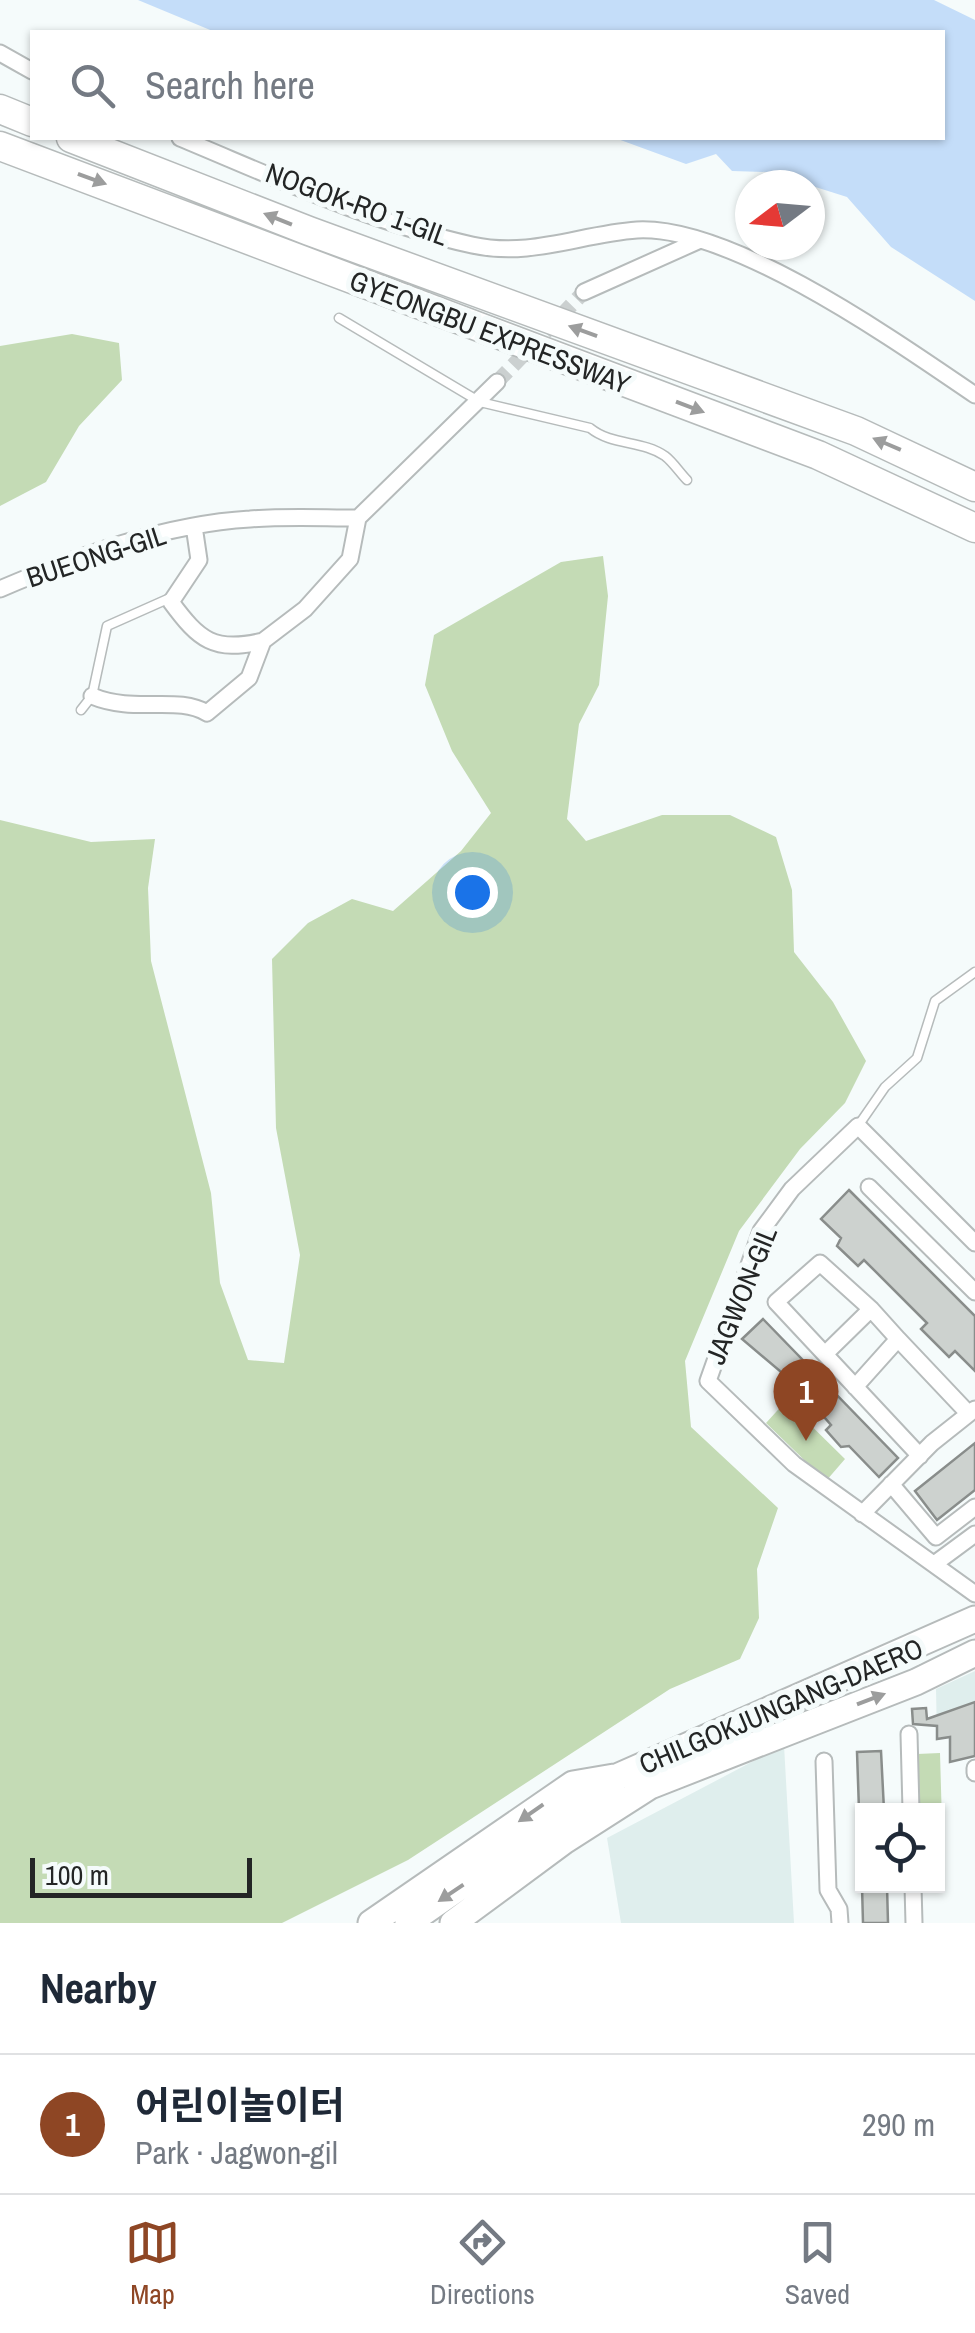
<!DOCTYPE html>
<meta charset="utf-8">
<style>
body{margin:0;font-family:"Archivo Narrow","Noto Sans KR",sans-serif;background:#f6f6f7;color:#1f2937}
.controls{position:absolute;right:30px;bottom:30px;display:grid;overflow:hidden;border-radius:0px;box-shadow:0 2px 8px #0004}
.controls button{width:90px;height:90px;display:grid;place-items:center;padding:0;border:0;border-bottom:2px solid #e0e1e3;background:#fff;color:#1f2937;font:50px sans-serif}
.compass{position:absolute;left:735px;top:170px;width:90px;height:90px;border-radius:50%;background:#fff;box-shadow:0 2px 8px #0004;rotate:254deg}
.scale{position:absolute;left:30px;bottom:25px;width:222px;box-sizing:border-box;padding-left:10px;border:5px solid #232525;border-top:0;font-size:28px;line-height:35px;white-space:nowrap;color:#232525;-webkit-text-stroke:8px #f5fbfb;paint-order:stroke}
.you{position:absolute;left:472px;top:892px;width:35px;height:35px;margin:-25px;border:8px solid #fff;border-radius:50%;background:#1a73e8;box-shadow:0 0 0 15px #1a73e833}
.badge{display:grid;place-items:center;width:65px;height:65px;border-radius:50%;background:#8e4624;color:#fff;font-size:32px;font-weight:700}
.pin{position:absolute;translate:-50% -82px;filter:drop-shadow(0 2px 5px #0008)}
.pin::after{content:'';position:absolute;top:52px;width:35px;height:30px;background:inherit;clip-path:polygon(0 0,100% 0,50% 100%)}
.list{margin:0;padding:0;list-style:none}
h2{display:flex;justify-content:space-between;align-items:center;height:130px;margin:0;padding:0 40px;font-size:42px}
h2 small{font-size:32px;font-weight:400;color:#747a83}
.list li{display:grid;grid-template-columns:65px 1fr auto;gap:30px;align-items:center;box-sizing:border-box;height:140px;padding:0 40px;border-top:2px solid #e0e1e3}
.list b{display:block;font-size:38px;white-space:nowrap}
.list p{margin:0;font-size:32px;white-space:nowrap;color:#747a83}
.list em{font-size:32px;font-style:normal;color:#747a83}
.icon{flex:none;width:55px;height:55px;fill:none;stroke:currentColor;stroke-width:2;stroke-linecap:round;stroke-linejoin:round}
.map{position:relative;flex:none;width:975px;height:1923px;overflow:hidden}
.search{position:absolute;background:#fff;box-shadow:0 2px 8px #0004;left:30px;right:30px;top:30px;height:110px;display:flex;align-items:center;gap:25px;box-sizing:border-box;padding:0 35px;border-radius:0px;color:#747a83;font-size:38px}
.sheet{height:270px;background:#fff}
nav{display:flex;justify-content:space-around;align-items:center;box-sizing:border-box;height:140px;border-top:2px solid #e0e1e3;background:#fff;font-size:28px;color:#747a83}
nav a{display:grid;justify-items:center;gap:5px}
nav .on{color:#8e4624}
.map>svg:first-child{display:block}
.built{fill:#dfeeed}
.green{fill:#c4dbb5}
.water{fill:#c4ddf9}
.building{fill:#cdd2cf;stroke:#898d8b;stroke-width:2.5}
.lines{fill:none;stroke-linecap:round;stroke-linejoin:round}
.minor-tunnel{stroke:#cbd0d0;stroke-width:15;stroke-dasharray:15 8;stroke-linecap:butt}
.service-casing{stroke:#b6bbbb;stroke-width:11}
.minor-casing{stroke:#b6bbbb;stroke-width:19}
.primary-casing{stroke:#b6bbbb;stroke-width:29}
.motorway-casing{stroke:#b6bbbb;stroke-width:31}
.service{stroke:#fff;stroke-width:8}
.minor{stroke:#fff;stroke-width:15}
.primary{stroke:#fff;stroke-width:25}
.motorway{stroke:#fff;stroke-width:28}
.oneway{fill:#9c9d9d}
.labels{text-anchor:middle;stroke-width:10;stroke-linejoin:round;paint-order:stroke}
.street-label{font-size:28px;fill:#232525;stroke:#f5fbfb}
</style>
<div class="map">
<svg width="975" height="1923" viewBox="0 0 975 1923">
<rect width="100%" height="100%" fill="#f5fbfb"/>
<path class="built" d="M 975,1671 L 975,1756 L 950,1762 L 950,1738 L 937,1739 L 936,1689 Z
M 784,1745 L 794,1923 L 621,1923 L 607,1838 Z"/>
<path class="green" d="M 72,334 L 119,343 L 122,380 L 79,426 L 46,482 L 0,506 L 0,346 Z
M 603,556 L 608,596 L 599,685 L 579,724 L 567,819 L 586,841 L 662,815 L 730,815 L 776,837 L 792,890 L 794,952 L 833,1002 L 866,1061 L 845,1103 L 800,1149 L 739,1231 L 685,1361 L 691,1427 L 778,1508 L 757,1569 L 759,1618 L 740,1659 L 670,1689 L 408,1860 L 282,1923 L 0,1923 L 0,820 L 91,842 L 155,839 L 148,888 L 151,961 L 211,1193 L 220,1283 L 248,1360 L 284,1363 L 300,1255 L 276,1128 L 272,959 L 308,923 L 352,899 L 393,911 L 461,851 L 491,813 L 452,751 L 425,685 L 434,635 L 561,562 Z
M 786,1401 L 845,1459 L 826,1481 L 766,1423 Z
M 940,1753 L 942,1823 L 938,1824 L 938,1810 L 919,1810 L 917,1754 Z"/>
<path class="water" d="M 138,0 L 934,0 L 975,20 L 975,301 L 891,247 L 847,197 L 768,172 L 732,171 L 716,154 L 686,164 L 615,138 L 942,138 L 942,32 L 215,32 Z"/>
<path class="building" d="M 849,1190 L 975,1316 L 975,1371 L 955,1351 L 949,1357 L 921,1329 L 927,1323 L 864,1260 L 858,1266 L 837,1246 L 841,1238 L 821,1219 Z
M 763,1319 L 898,1458 L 879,1477 L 849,1446 L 841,1447 L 826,1430 L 831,1425 L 811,1402 L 804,1408 L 788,1390 L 793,1382 L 742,1339 Z
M 975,1443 L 975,1490 L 937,1520 L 915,1491 Z
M 975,1702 L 975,1756 L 950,1762 L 950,1737 L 937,1739 L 937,1726 L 913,1724 L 912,1709 L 926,1708 L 927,1719 Z
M 881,1751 L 884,1810 L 859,1810 L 857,1752 Z
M 862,1886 L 887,1886 L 888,1923 L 863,1923 Z"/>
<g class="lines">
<path class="minor-tunnel" d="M 497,382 L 584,292"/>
<defs>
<path id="service" d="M 339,318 L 480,402 L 590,428 C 612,446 642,440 665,456 C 673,462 680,473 687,480
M 81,710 L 92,696 L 107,626 L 170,598
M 858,1126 L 885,1087 L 917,1058 L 935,1001 L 975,972"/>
<path id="minor" d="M 0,53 L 32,71
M 180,138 C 274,177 372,223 472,245 C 531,258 580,234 637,230 C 732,225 897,342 975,395
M 584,292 L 698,241
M 194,526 L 199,560 L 171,602 C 199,640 214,653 263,641
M 0,589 C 77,556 165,524 250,519 C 286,516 322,518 358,518
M 92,696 C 135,714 177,695 207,713 L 249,678 L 263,641 L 305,609 L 350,559 L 358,518 L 497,382
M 869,1187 L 975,1292
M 975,1243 L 858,1126 L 792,1189 L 761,1231 L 708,1381 L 794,1464 L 975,1594
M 898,1339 L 968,1413
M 825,1354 L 871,1309 L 820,1263 L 776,1302 L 920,1456
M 855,1387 L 898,1339 L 871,1309
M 891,1484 L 936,1537 L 975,1507
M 862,1514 L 932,1443 L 975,1409
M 937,1562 L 975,1534
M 909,1734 L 911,1810
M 824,1761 L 828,1890 L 839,1909 L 840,1923
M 975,1768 L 975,1773
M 913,1886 L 914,1923"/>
<path id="primary" d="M 371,1923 L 573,1784 L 614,1777
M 408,1923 L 619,1776 L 975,1619
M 453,1923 L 564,1841 L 650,1786 L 916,1682 L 975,1653"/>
<path id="motorway" d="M 0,109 L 32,122
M 71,138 L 309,231 L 856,431 L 975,487
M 0,146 L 818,455 L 975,528"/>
</defs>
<use href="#service" class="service-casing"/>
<use href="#minor" class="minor-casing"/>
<use href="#primary" class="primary-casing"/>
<use href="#motorway" class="motorway-casing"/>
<use href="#service" class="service"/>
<use href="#minor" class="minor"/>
<use href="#primary" class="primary"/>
<use href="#motorway" class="motorway"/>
</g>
<defs><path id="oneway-solid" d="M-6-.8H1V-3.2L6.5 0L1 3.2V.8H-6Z" transform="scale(2.5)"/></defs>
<g class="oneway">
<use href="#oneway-solid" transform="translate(92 179) rotate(20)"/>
<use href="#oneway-solid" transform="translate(278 219) rotate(-158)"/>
<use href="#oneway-solid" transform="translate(583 331) rotate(-160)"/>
<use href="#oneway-solid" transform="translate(690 407) rotate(21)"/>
<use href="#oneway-solid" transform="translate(887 444) rotate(-157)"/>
<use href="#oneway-solid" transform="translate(871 1699) rotate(-21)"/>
<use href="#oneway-solid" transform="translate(531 1813) rotate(145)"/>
<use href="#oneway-solid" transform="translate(451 1893) rotate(146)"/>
</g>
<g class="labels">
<g class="street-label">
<text transform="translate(357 204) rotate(20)" y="10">NOGOK-RO 1-GIL</text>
<text transform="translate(490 332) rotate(21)" y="10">GYEONGBU EXPRESSWAY</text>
<text transform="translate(96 556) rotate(-18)" y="10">BUEONG-GIL</text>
<text transform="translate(741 1295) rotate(-68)" y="10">JAGWON-GIL</text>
<text transform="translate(781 1706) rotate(-23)" y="10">CHILGOKJUNGANG-DAERO</text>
</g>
</g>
</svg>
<div class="controls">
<button><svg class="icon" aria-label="locate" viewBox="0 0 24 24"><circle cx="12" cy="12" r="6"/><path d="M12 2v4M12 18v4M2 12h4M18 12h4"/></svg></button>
</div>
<svg class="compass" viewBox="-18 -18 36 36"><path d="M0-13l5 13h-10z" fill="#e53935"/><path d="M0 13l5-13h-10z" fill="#747a83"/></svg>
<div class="scale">100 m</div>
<div class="you"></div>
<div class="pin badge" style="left:806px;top:1441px">1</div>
<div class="search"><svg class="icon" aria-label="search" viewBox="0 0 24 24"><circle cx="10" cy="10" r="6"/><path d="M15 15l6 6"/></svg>Search here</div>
</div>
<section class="sheet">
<h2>Nearby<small></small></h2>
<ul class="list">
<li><span class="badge">1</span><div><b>어린이놀이터</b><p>Park · Jagwon-gil</p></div><em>290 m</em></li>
</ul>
</section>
<nav>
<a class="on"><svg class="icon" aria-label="map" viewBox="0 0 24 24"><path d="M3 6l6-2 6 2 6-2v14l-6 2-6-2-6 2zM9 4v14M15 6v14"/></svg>Map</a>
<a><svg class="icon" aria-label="directions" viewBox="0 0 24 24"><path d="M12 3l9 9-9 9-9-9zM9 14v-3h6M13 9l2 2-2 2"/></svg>Directions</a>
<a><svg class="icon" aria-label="saved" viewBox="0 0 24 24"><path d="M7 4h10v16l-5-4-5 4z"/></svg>Saved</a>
</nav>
